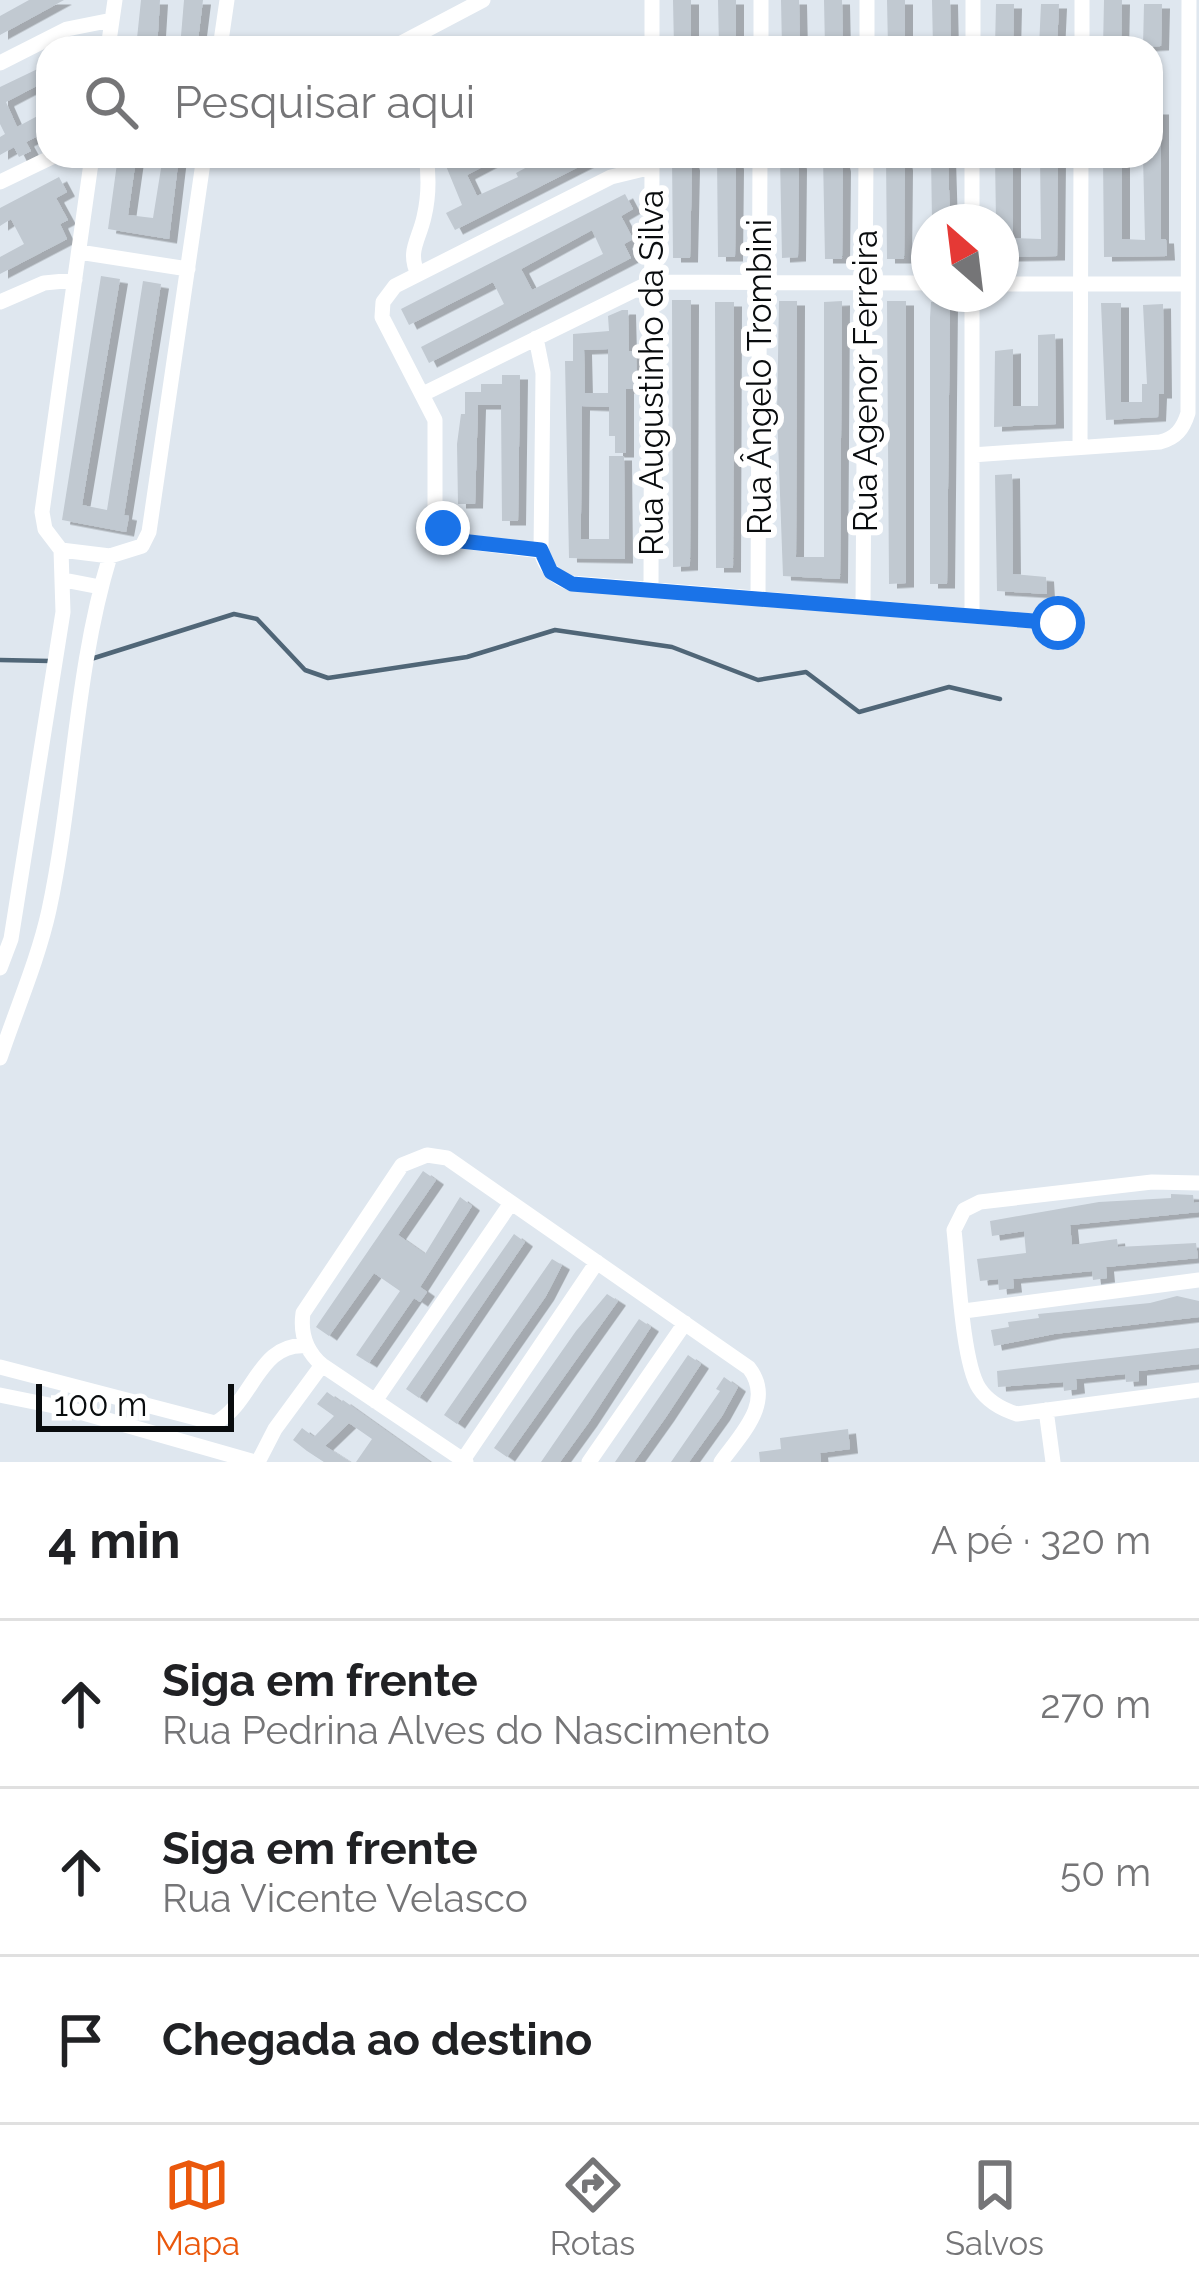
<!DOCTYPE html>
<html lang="pt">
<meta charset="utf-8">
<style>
body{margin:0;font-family:Raleway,sans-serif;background:#f6f6f6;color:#202124}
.compass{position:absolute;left:911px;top:204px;width:108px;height:108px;border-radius:50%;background:#fff;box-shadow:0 3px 9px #0004;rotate:332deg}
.scale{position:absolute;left:36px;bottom:30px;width:198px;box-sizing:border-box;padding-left:12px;border:6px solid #090c0e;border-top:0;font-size:33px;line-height:42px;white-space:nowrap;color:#090c0e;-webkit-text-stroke:9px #fff;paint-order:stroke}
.stop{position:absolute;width:36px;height:36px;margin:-27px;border:9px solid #1a73e8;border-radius:50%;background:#fff}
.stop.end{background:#1a73e8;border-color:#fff;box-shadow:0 3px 12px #0008}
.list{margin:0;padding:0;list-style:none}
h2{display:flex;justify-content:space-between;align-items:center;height:156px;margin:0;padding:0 48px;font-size:51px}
h2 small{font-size:39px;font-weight:400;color:#757577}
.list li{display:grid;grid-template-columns:78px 1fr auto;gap:36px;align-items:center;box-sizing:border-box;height:168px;padding:0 48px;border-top:3px solid #e0e0e0}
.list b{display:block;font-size:45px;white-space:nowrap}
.list p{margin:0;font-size:39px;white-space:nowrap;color:#757577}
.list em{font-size:39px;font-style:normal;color:#757577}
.icon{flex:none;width:66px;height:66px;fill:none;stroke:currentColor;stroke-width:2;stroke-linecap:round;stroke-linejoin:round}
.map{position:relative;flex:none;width:1199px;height:1462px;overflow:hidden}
.search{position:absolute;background:#fff;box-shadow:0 3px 9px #0004;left:36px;right:36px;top:36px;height:132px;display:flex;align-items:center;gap:30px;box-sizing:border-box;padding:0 42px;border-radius:36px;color:#757577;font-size:45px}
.sheet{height:660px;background:#fff}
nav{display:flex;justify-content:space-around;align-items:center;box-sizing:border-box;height:168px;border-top:3px solid #e0e0e0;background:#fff;font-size:33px;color:#757577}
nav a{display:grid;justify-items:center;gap:6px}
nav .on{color:#ea580c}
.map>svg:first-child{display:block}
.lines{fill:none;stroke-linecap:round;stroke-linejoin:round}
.stream{stroke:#506677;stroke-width:4.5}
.building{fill:#c1c9d1;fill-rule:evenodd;filter:url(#shadow)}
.minor{stroke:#fff;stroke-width:15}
.route{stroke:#1a73e8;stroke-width:15}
.labels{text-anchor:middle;stroke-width:12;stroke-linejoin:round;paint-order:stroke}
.street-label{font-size:33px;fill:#090c0e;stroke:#fff}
</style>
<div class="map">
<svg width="1199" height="1462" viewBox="0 0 1199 1462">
<defs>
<filter id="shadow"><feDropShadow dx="8" dy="4.5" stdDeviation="0" flood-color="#0004"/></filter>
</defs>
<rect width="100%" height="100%" fill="#dfe7ef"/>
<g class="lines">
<path class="stream" d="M 91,659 L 234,614 L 257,619 L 305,670 L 328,678 L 467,657 L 555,630 L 672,647 L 758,680 L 806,672 L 859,712 L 949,687 L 1000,699
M 0,660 L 50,661"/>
</g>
<path class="building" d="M 29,0 L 64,0 L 0,35 L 0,16 Z
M 141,0 L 160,0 L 157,48 L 136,48 Z
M 184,0 L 203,0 L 197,48 L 180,48 Z
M 673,0 L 691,0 L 691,48 L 674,48 Z
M 718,0 L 736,0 L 736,48 L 719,48 Z
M 781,0 L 799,0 L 800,48 L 782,48 Z
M 824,0 L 842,0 L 843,48 L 825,48 Z
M 887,0 L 905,0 L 905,48 L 888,48 Z
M 932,0 L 950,0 L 951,48 L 933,48 Z
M 1104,0 L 1122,0 L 1121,48 L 1103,48 Z
M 996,4 L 1014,4 L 1013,47 L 995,47 Z
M 1041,4 L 1059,4 L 1057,47 L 1039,47 Z
M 1144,4 L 1162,4 L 1161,46 L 1143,47 Z
M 48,64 L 48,80 L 6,102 L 17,127 L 45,112 L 48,131 L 26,142 L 31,151 L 19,157 L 14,147 L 0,155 L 0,137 L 5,134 L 0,124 L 0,87 Z
M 1151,110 L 1161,110 L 1161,239 L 1166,239 L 1167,256 L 1104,257 L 1103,156 L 1122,156 L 1122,239 L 1145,240 L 1143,156 L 1151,156 Z
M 118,156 L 136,159 L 128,215 L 153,218 L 163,156 L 179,156 L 169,239 L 108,229 Z
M 466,156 L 503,156 L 467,175 L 477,196 L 518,177 L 516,173 L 540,160 L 542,164 L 558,156 L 600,156 L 455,230 L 446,213 L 462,205 L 446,166 Z
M 672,156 L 689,156 L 692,166 L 690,258 L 673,258 Z
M 717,156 L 734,156 L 736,165 L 735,257 L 718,257 Z
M 780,156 L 797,156 L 799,165 L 798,257 L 782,258 Z
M 823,156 L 840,156 L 843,167 L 842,259 L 825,259 Z
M 886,156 L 903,156 L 905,166 L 904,259 L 887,259 Z
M 931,156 L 948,156 L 950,222 L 932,222 Z
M 995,156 L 1013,156 L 1013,238 L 1041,239 L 1040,156 L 1058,156 L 1057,256 L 1001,257 L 1001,222 L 996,222 Z
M 59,177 L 67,192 L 56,198 L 68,220 L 60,224 L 67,239 L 0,274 L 0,257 L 24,244 L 11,219 L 0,226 L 0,208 Z
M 625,194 L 633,209 L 621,216 L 633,239 L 624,244 L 631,258 L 429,363 L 421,347 L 504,304 L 493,282 L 409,325 L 401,309 ZM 592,230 L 603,254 L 532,290 L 521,269 Z
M 101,276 L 120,279 L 82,505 L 107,510 L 143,281 L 161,284 L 124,515 L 129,516 L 126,532 L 62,520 Z
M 672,300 L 691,300 L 690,566 L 673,567 Z
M 779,301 L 797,301 L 796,557 L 824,557 L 824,302 L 842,301 L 840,579 L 783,576 L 777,413 Z
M 887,301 L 906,301 L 906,583 L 889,584 Z
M 950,301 L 947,584 L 930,584 L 930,318 L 931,302 Z
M 715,302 L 734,302 L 733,568 L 716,568 Z
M 1101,303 L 1121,303 L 1121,402 L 1142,402 L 1142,384 L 1147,384 L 1143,305 L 1163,304 L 1164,394 L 1159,394 L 1158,417 L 1106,420 Z
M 622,310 L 628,310 L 629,351 L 636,351 L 637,389 L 626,389 L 626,453 L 615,453 L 615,436 L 609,436 L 609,407 L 582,406 L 581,515 L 581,539 L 609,539 L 609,456 L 624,456 L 625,559 L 569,558 L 565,361 L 573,361 L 573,334 L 609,331 L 608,316 ZM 608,349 L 608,393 L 585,393 L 584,350 Z
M 1055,334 L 1056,424 L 994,427 L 995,351 L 1013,349 L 1013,406 L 1038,406 L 1038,335 Z
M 502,375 L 520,375 L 518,521 L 502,521 L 501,405 L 478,405 L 475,504 L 458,504 L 457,444 L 461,414 L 465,414 L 465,392 L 481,392 L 481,384 L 502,384 Z
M 1012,474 L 1013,574 L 1046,577 L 1047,594 L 997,591 L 995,475 Z
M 423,1171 L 436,1180 L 398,1235 L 425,1254 L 460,1197 L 472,1206 L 420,1287 L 427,1292 L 420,1302 L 414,1298 L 369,1363 L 356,1355 L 400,1291 L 374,1273 L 329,1336 L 316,1327 Z
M 1171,1194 L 1193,1195 L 1194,1203 L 1199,1202 L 1199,1212 L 1070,1225 L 1072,1245 L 1117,1239 L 1118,1247 L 1196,1243 L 1198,1258 L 1106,1267 L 1107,1278 L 1093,1280 L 1092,1271 L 1013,1279 L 1014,1288 L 999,1290 L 998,1279 L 980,1281 L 977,1259 L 1026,1253 L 1024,1231 L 992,1236 L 990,1221 L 1099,1202 L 1171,1198 Z
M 514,1234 L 525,1242 L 419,1398 L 406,1389 Z
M 552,1259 L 562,1265 L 546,1296 L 457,1424 L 444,1415 Z
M 607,1294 L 618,1301 L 507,1457 L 494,1448 L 576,1331 Z
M 1177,1296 L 1199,1301 L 1199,1317 L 1054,1334 L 994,1346 L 991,1330 L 1009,1327 L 1008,1322 L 1039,1318 L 1038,1314 L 1150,1303 Z
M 639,1319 L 651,1327 L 589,1422 L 560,1462 L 541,1462 Z
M 1199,1348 L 1199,1364 L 1139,1371 L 1139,1381 L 1126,1382 L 1125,1374 L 1076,1379 L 1077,1389 L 1064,1391 L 1063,1382 L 998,1387 L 997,1371 Z
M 688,1355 L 701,1364 L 666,1417 L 634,1462 L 615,1462 Z
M 724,1377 L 738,1387 L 722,1416 L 689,1462 L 671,1462 L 720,1391 L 716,1389 Z
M 327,1392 L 341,1402 L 343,1400 L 430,1462 L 356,1462 L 372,1439 L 349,1423 L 325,1446 L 350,1462 L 324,1462 L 307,1451 L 293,1440 L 302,1428 L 314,1437 L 334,1416 L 317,1404 Z
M 848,1429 L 850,1449 L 820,1453 L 821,1462 L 760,1462 L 759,1452 L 781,1449 L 780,1438 Z"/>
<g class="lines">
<path class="minor" d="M 108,48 L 115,0
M 220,48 L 227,0
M 392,48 L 483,0
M 652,48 L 652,0
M 761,48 L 761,0
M 867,48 L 867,0
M 973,48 L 973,0
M 1082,48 L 1082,0
M 0,63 L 67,29 L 112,20
M 0,182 L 54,156
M 972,222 L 972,156
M 79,252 L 188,269
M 418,274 C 407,251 419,240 424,217 C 429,196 429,176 426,156
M 1001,284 L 1187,284
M 0,302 L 44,283 L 75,280
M 536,338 L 543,373 L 541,551 C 545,568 555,578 571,583 L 1058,623
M 423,394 L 651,282 L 929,283
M 1080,447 L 1081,156
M 972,455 L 1160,442 C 1176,438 1183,429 1188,413 L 1189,0
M 61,550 L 110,556 L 142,546 L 149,532 L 204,156
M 61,550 L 45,529 L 42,512 L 92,156
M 541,551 L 461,541 L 443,528 L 435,507 L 435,420 L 382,317 L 383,302 L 395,286 L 611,177 L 652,167
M 64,580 L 100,587
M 651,590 L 652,156
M 758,598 L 760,156
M 863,607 L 866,156
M 972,616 L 972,294
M 0,968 L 11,939 L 63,612 L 61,550
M 0,1058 C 16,1010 38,960 49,910 C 74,793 75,670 110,556
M 1199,1183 L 1152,1182 L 980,1202 L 964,1210 L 954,1230 C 958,1264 962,1362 979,1388 C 988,1402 1001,1409 1017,1414 L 1199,1390
M 964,1311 L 1199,1280
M 0,1367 L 215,1423 C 253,1404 258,1341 307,1346
M 0,1395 L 69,1409 L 255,1462
M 375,1401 L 511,1203
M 1046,1410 L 1053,1462
M 463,1460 L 597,1262
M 258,1462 L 275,1429 L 322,1365
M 466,1462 L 322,1365 C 306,1351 300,1334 303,1313 L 402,1165 L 427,1155 L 447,1158 L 749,1368 C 775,1402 741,1434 721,1462
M 589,1462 L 685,1323"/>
</g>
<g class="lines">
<path class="route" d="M 443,528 L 461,541 L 541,550 L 551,572 L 572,584 L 1058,623"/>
</g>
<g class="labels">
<g class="street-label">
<text transform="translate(651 373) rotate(-90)" y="12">Rua Augustinho da Silva</text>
<text transform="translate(759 377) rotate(-90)" y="12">Rua Ângelo Trombini</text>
<text transform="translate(865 381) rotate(-90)" y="12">Rua Agenor Ferreira</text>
</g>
</g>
</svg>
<svg class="compass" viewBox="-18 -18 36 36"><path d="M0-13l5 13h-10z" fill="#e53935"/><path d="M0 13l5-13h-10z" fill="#757577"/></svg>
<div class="scale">100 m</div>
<div class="stop" style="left:1058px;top:623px"></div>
<div class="stop end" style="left:443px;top:528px"></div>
<div class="search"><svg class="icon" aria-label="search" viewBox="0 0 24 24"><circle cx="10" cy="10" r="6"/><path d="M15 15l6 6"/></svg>Pesquisar aqui</div>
</div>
<section class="sheet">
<h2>4 min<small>A pé · 320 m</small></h2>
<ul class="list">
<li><svg class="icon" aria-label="ahead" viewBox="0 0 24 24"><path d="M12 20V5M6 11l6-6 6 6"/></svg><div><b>Siga em frente</b><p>Rua Pedrina Alves do Nascimento</p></div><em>270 m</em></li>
<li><svg class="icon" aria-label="ahead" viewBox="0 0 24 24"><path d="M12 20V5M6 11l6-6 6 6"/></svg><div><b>Siga em frente</b><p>Rua Vicente Velasco</p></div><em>50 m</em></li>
<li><svg class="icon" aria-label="arrive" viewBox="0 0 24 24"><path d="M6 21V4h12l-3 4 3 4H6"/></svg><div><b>Chegada ao destino</b></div></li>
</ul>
</section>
<nav>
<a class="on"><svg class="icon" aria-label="map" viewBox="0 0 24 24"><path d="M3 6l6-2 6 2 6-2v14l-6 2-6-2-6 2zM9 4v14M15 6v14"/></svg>Mapa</a>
<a><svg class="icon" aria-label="directions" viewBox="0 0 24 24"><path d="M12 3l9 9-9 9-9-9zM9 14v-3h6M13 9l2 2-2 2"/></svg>Rotas</a>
<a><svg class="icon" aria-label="saved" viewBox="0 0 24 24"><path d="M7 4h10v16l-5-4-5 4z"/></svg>Salvos</a>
</nav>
